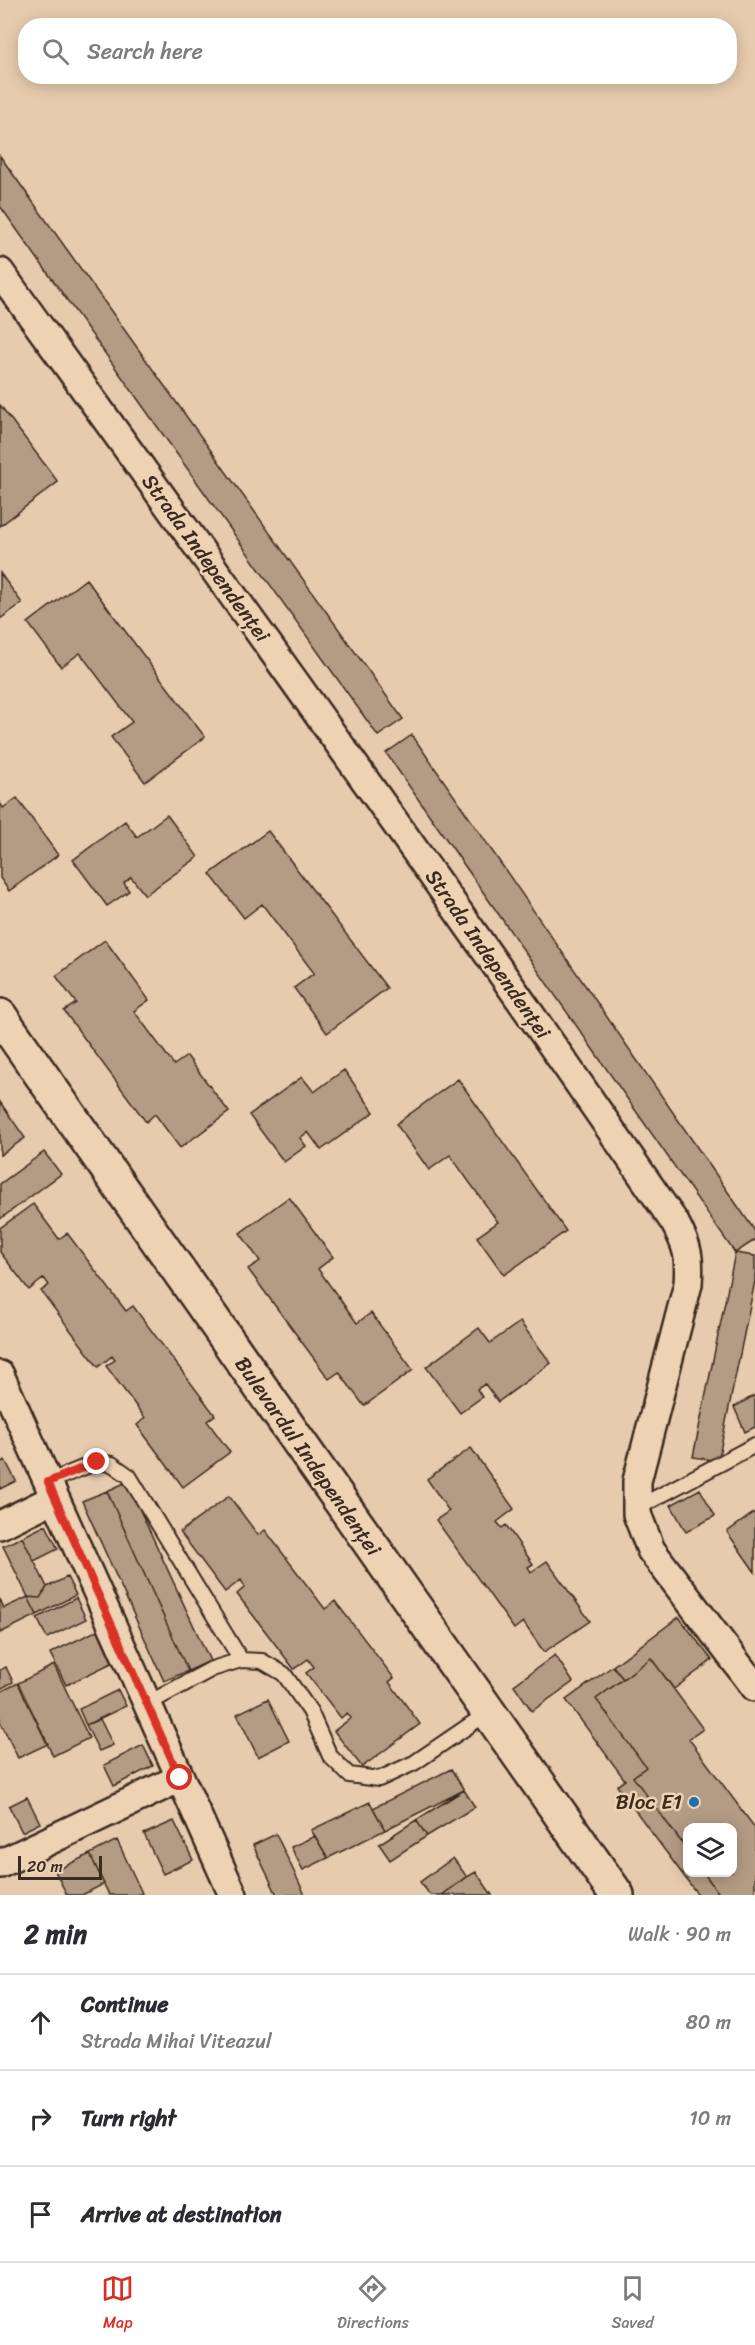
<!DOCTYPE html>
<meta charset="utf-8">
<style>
body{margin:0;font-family:Sriracha,sans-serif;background:#f7f7f7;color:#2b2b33}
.controls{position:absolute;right:18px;bottom:18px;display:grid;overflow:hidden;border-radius:12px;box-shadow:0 3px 15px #0003}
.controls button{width:54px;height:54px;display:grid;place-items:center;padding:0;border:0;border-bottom:2px solid #e1e1e2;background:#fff;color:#2b2b33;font:30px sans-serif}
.scale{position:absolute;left:18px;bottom:15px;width:84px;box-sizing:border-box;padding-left:6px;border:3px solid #3b2a1e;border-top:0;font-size:16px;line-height:21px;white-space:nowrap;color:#3b2a1e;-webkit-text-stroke:4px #edd2b4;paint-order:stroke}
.stop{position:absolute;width:18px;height:18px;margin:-14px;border:4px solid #d93025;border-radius:50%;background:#fff}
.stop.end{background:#d93025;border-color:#fff;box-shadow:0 2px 6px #0008}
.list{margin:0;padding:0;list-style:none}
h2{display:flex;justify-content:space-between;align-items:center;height:78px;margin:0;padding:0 24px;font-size:26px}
h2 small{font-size:20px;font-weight:400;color:#7c7c81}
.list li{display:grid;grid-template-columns:39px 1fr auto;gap:18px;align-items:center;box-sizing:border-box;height:96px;padding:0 24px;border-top:2px solid #e1e1e2}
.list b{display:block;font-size:22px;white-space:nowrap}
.list p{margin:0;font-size:20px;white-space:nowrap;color:#7c7c81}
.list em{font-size:20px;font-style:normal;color:#7c7c81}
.icon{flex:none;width:33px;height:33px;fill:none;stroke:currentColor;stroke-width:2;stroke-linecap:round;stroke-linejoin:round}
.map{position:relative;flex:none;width:755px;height:1895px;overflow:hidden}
.search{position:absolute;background:#fff;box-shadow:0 3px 15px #0003;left:18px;right:18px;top:18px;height:66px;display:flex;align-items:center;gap:15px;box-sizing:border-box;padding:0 21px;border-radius:24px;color:#7c7c81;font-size:22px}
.sheet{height:366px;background:#fff}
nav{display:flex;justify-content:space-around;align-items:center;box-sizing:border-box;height:84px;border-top:2px solid #e1e1e2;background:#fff;font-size:16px;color:#7c7c81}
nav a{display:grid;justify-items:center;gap:3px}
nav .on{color:#d93025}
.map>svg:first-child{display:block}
.building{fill:#b49b83;stroke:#3b2a1e;stroke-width:1.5}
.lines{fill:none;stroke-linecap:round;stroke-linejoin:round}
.lane-casing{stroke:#3b2a1e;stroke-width:18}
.street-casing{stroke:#3b2a1e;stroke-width:32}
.secondary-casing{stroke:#3b2a1e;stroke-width:38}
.lane{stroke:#edd2b4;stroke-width:14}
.street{stroke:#edd2b4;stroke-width:27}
.secondary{stroke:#edd2b4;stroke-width:33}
.route{stroke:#d93025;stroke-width:8}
.poi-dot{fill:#1f6fb2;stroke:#edd2b4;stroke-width:2}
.labels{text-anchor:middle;stroke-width:5;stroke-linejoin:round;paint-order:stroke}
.street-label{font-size:21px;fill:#3b2a1e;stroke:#edd2b4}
.poi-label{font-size:21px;fill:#3b2a1e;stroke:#edd2b4;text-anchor:end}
</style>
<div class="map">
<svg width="755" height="1895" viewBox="0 0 755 1895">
<rect width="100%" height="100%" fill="#e6cbae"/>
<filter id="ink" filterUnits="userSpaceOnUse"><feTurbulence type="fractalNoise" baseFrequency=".0167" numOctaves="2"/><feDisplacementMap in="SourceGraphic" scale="12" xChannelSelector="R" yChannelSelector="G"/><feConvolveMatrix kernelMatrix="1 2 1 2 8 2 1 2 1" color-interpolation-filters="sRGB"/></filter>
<g filter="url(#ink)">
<path class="building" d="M 0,156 L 403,719 L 378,736 L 0,206 Z
M 0,405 L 58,482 L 0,526 Z
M 0,573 L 22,603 L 0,619 Z
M 86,579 L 205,737 L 145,782 L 111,737 L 132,722 L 80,653 L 61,667 L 28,623 Z
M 412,735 L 755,1231 L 755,1240 L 735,1253 L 386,753 Z
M 17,798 L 58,855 L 9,891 L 0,878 L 0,803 L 3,808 Z
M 167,815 L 198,857 L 145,895 L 131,877 L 124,883 L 129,891 L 107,906 L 73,860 L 125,821 L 137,837 Z
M 268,831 L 387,988 L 327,1033 L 294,988 L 314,973 L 262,904 L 244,918 L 210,874 Z
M 105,940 L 149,1000 L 134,1011 L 174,1065 L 187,1056 L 229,1112 L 180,1148 L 155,1114 L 146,1122 L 64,1011 L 76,1003 L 56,976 Z
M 344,1070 L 374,1112 L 321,1150 L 308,1132 L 300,1138 L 306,1146 L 284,1162 L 249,1115 L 302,1077 L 314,1092 Z
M 458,1079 L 566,1231 L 504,1275 L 477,1237 L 498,1222 L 450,1155 L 429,1170 L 396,1124 Z
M 0,1102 L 25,1138 L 0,1155 Z
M 44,1152 L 61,1174 L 0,1219 L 0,1184 Z
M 289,1197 L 333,1257 L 318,1269 L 357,1323 L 371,1313 L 413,1370 L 364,1406 L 339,1372 L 329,1379 L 248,1269 L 260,1261 L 240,1233 Z
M 33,1204 L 59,1239 L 67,1233 L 126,1311 L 133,1306 L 215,1415 L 207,1421 L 230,1452 L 183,1487 L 137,1425 L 145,1418 L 106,1366 L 115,1360 L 112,1356 L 98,1367 L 41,1291 L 49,1285 L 44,1278 L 29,1290 L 0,1252 L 0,1228 Z
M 735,1253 L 755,1256 L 755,1281 L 718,1461 L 693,1457 Z
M 520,1322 L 551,1363 L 498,1402 L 485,1384 L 477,1389 L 482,1397 L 460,1413 L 426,1367 L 479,1328 L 490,1343 Z
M 755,1395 L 755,1427 L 745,1432 L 734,1407 Z
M 471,1448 L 514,1509 L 497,1522 L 502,1528 L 506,1525 L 533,1564 L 528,1567 L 531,1572 L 547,1561 L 590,1621 L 544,1652 L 523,1622 L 514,1629 L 436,1520 L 449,1511 L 427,1479 Z
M 5,1460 L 16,1481 L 0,1489 L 0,1463 Z
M 127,1482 L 210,1661 L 188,1671 L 107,1491 Z
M 700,1489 L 715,1516 L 686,1532 L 671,1505 Z
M 107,1491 L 188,1671 L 164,1681 L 82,1501 Z
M 229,1496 L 258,1535 L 265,1530 L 325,1609 L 335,1601 L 394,1678 L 389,1682 L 420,1724 L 362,1767 L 334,1731 L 351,1718 L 347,1713 L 341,1718 L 306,1673 L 314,1667 L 308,1659 L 294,1669 L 237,1594 L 245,1587 L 241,1580 L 225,1592 L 180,1532 Z
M 755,1512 L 755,1572 L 727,1532 Z
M 46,1525 L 58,1549 L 34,1561 L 22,1537 Z
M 22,1537 L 47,1587 L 40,1598 L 28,1597 L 3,1546 Z
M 67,1577 L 76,1595 L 37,1615 L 28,1597 L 40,1598 L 47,1587 Z
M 28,1597 L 37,1615 L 0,1633 L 0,1599 L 4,1608 Z
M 76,1598 L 86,1619 L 47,1638 L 37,1618 Z
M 679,1617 L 712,1660 L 674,1689 L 651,1658 L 623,1679 L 613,1666 Z
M 100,1629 L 116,1661 L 66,1685 L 50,1653 Z
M 555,1655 L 573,1682 L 532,1711 L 514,1685 Z
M 651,1658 L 703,1729 L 689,1739 L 755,1828 L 755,1895 L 720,1895 L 703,1872 L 732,1872 L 732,1828 L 688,1828 L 688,1851 L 633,1777 L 646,1767 L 596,1699 Z
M 54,1665 L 89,1738 L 53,1756 L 18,1683 Z
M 613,1666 L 623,1679 L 596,1699 L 646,1767 L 633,1777 L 688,1851 L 688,1872 L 703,1872 L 720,1895 L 698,1895 L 617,1786 L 625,1780 L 566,1700 Z
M 6,1667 L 13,1682 L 0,1689 L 0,1670 Z
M 18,1683 L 48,1744 L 18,1758 L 0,1721 L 0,1692 Z
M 118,1690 L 126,1706 L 86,1725 L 79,1709 Z
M 268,1699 L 289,1741 L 258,1757 L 237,1714 Z
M 100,1719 L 113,1745 L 99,1751 L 86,1725 Z
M 143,1745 L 153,1766 L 114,1786 L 104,1765 Z
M 451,1769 L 464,1790 L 385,1830 L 373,1808 Z
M 464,1790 L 475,1807 L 427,1836 L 416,1820 Z
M 27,1797 L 40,1823 L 22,1832 L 9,1806 Z
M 370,1802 L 385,1830 L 328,1858 L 311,1830 Z
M 416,1820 L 427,1836 L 390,1860 L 379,1844 Z
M 174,1821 L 193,1860 L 163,1874 L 144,1834 Z
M 276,1834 L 305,1895 L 277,1895 L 253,1845 Z
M 315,1836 L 328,1858 L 303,1870 L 291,1847 Z
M 117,1840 L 142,1893 L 137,1895 L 109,1895 L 90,1854 Z
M 90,1854 L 104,1884 L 82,1895 L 67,1895 L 55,1871 Z
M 453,1858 L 467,1877 L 442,1895 L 430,1895 L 420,1882 Z
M 476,1872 L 492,1895 L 442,1895 L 467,1877 Z"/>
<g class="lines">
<defs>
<path id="lane" d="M 48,1482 L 97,1462 L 112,1464 L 129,1476 L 241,1660
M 637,1508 L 755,1445
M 147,1704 L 212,1669 L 241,1660 L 262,1661 L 284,1674 L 310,1711 L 330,1756 L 349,1775 L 379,1779 L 414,1763 L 489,1712"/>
<path id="street" d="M 0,272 C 227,587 455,902 675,1223 C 688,1248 690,1256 688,1284 L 637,1481 L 637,1514 L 651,1550 L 755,1687
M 0,1375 L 233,1895
M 0,1525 L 55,1498
M 0,1864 L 180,1778"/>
<path id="secondary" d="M 0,1016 L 617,1895"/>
</defs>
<use href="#lane" class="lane-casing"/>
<use href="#street" class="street-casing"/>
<use href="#secondary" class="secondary-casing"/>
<use href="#lane" class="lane"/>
<use href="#street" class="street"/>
<use href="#secondary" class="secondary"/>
</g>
</g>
<g class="lines" filter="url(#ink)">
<path class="route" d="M 97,1462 L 48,1482 L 180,1778"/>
</g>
<circle class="poi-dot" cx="694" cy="1802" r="6"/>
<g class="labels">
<g class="street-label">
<text transform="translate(206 558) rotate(54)" y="7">Strada Independenței</text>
<text transform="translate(488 954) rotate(55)" y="7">Strada Independenței</text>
<text transform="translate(308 1456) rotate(55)" y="7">Bulevardul Independenței</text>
</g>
<g class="poi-label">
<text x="682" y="1809">Bloc E1</text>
</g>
</g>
</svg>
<div class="controls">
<button><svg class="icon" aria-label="layers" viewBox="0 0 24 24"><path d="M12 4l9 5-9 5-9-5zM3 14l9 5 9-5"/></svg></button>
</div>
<div class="scale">20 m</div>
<div class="stop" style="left:180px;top:1778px"></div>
<div class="stop end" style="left:97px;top:1462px"></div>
<div class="search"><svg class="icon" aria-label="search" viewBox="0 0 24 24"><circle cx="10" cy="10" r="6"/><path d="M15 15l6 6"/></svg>Search here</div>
</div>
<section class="sheet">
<h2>2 min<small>Walk · 90 m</small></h2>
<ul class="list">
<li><svg class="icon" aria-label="ahead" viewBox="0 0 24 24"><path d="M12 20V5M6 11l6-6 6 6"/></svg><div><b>Continue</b><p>Strada Mihai Viteazul</p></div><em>80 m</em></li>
<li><svg class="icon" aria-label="right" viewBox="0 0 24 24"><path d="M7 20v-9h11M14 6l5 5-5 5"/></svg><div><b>Turn right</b></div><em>10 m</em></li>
<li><svg class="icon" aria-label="arrive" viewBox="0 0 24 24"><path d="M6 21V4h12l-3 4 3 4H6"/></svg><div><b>Arrive at destination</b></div></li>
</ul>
</section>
<nav>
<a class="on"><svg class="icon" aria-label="map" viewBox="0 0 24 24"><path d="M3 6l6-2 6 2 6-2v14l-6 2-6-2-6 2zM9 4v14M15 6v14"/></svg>Map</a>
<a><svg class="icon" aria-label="directions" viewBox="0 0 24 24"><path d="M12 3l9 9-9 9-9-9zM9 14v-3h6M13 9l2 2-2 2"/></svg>Directions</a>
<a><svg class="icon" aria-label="saved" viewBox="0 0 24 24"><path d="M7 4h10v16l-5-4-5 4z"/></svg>Saved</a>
</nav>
